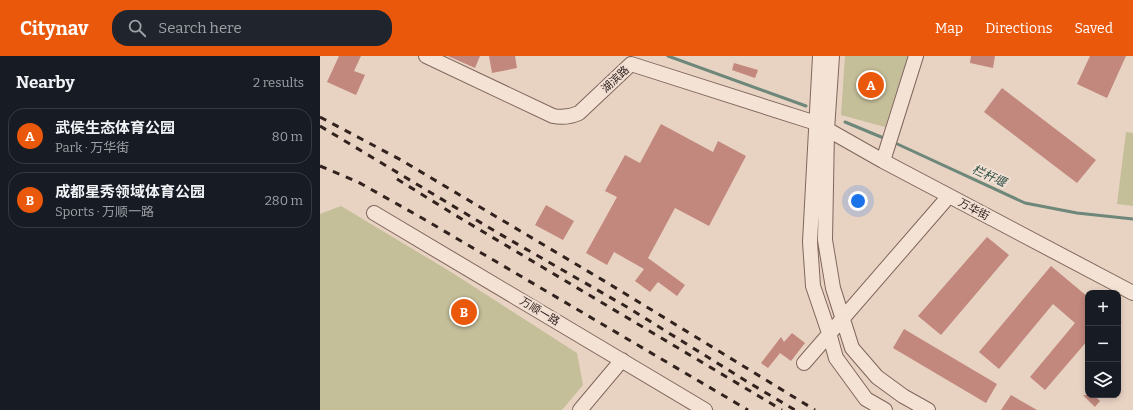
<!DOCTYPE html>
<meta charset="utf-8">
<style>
body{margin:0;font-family:Bitter,"Noto Sans SC",serif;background:#20242c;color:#f1f3f6}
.controls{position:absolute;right:12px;bottom:12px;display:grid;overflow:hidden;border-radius:8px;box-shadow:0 2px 6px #0003}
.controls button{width:36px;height:36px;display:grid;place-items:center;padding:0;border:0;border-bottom:1px solid #363941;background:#171b24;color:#f1f3f6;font:20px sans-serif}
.you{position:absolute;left:538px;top:145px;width:14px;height:14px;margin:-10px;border:3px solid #fff;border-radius:50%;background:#1a73e8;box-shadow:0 0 0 6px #1a73e833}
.badge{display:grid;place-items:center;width:26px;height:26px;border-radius:50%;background:#ea580c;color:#fff;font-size:13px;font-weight:700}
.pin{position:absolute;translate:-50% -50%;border:2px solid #fff;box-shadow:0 1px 4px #0006}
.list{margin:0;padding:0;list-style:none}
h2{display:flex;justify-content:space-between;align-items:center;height:52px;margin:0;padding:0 16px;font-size:17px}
h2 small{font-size:13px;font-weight:400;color:#9ea1a6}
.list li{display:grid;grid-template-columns:26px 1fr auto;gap:12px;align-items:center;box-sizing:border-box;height:56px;margin:0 8px 8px;padding:0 8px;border:1px solid #363941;border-radius:16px}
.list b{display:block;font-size:15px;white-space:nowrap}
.list p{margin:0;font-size:13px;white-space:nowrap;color:#9ea1a6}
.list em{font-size:13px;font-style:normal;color:#9ea1a6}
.icon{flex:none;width:22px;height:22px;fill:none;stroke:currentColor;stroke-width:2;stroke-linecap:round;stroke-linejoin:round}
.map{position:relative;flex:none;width:813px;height:354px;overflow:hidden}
header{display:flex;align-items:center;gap:24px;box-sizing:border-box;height:56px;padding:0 20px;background:#ea580c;color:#fff}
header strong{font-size:19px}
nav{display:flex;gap:22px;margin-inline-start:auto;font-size:14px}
.search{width:280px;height:36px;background:#20242c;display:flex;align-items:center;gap:10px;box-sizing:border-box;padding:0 14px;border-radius:16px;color:#9ea1a6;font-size:15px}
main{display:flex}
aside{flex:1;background:#171b24}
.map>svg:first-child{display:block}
.green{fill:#c4be99}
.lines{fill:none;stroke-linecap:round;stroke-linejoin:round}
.stream{stroke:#6d887a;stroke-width:3}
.building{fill:#c2877d}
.minor-casing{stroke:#80655c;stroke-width:16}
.minor{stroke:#f4e2d5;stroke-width:14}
.rail{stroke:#32221e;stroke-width:3;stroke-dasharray:7 7;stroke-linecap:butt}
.labels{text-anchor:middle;stroke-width:4;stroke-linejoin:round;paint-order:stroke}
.street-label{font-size:11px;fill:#32221e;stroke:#f0dfd2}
.water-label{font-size:12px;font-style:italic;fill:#2f5045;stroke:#f0dfd2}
</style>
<header>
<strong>Citynav</strong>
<div class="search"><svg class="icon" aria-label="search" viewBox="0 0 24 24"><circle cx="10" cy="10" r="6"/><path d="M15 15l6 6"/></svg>Search here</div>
<nav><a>Map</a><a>Directions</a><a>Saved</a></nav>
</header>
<main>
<aside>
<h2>Nearby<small>2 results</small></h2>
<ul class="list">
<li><span class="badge">A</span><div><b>武侯生态体育公园</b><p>Park · 万华街</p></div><em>80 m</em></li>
<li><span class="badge">B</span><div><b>成都星秀领域体育公园</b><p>Sports · 万顺一路</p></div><em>280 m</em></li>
</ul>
</aside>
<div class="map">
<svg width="813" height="354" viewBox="0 0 813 354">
<rect width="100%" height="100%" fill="#e8d3c3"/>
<path class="green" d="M 525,0 L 588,0 L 565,71 L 521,59 Z
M 806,76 L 813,77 L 813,150 L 797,148 Z
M 21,150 L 131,216 L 257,297 L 263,329 L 242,354 L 0,354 L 0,158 Z"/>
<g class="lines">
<path class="stream" d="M 348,0 L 486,50
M 525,66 L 566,83
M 573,86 L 705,147 L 757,157 L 813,163"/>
</g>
<path class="building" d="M 19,0 L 41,0 L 34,15 L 45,19 L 36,39 L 7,26 Z
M 128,0 L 160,0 L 155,12 Z
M 169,0 L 195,0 L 197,12 L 172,17 Z
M 651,0 L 675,0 L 673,12 L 650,7 Z
M 770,0 L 806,0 L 787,42 L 757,28 Z
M 414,7 L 438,14 L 435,22 L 412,14 Z
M 682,32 L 776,104 L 757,127 L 664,56 Z
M 341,68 L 393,96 L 398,85 L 426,100 L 389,170 L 355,152 L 328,202 L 365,229 L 357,240 L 338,226 L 330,236 L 315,225 L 324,213 L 294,196 L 287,209 L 266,197 L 297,141 L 285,135 L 305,99 L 320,107 Z
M 226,149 L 254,165 L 243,184 L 215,169 Z
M 667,181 L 689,199 L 621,279 L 598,260 Z
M 731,210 L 768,241 L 768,284 L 725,334 L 710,321 L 755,267 L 733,248 L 679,313 L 659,296 Z
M 584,273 L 677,328 L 666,347 L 573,292 Z
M 472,277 L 485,287 L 471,305 L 460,297 L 448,312 L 441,307 L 461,281 L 464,286 Z
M 691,339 L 717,354 L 681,354 Z
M 763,339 L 774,339 L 780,345 L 775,351 Z"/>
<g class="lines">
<defs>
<path id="minor" d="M 106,0 L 233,60 C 243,62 250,61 259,57 L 311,8 L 496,67 L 563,105 L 813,237
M 500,0 L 490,186 L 493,230 L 509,277 L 516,302 L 546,343 L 565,354
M 512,0 L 507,74 L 505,184 L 513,232 L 532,292 L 557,321 L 583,340 L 608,354
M 563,105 L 596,0
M 54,157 L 385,354
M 484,307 L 629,140
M 260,354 L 302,304"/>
</defs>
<use href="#minor" class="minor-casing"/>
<use href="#minor" class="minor"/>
<path class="rail" d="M 0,61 L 81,104 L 286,226 L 495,354
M 0,70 L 178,177 L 307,251 L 431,328 L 475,354
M 0,110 L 38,126 L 102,162 L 428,354
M 77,123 L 135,159 L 462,354"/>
</g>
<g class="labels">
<g class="street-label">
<text transform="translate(295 23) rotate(-43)" y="4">湖滨路</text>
<text transform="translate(654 153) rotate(28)" y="4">万华街</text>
<text transform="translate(220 255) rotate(31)" y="4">万顺一路</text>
</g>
<g class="water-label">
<text transform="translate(669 120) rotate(24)" y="4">栏杆堰</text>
</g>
</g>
</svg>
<div class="controls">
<button>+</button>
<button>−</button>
<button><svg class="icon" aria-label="layers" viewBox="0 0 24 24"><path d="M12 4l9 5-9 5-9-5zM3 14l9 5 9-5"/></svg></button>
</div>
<div class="you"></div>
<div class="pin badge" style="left:551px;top:29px">A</div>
<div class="pin badge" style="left:144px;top:256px">B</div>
</div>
</main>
